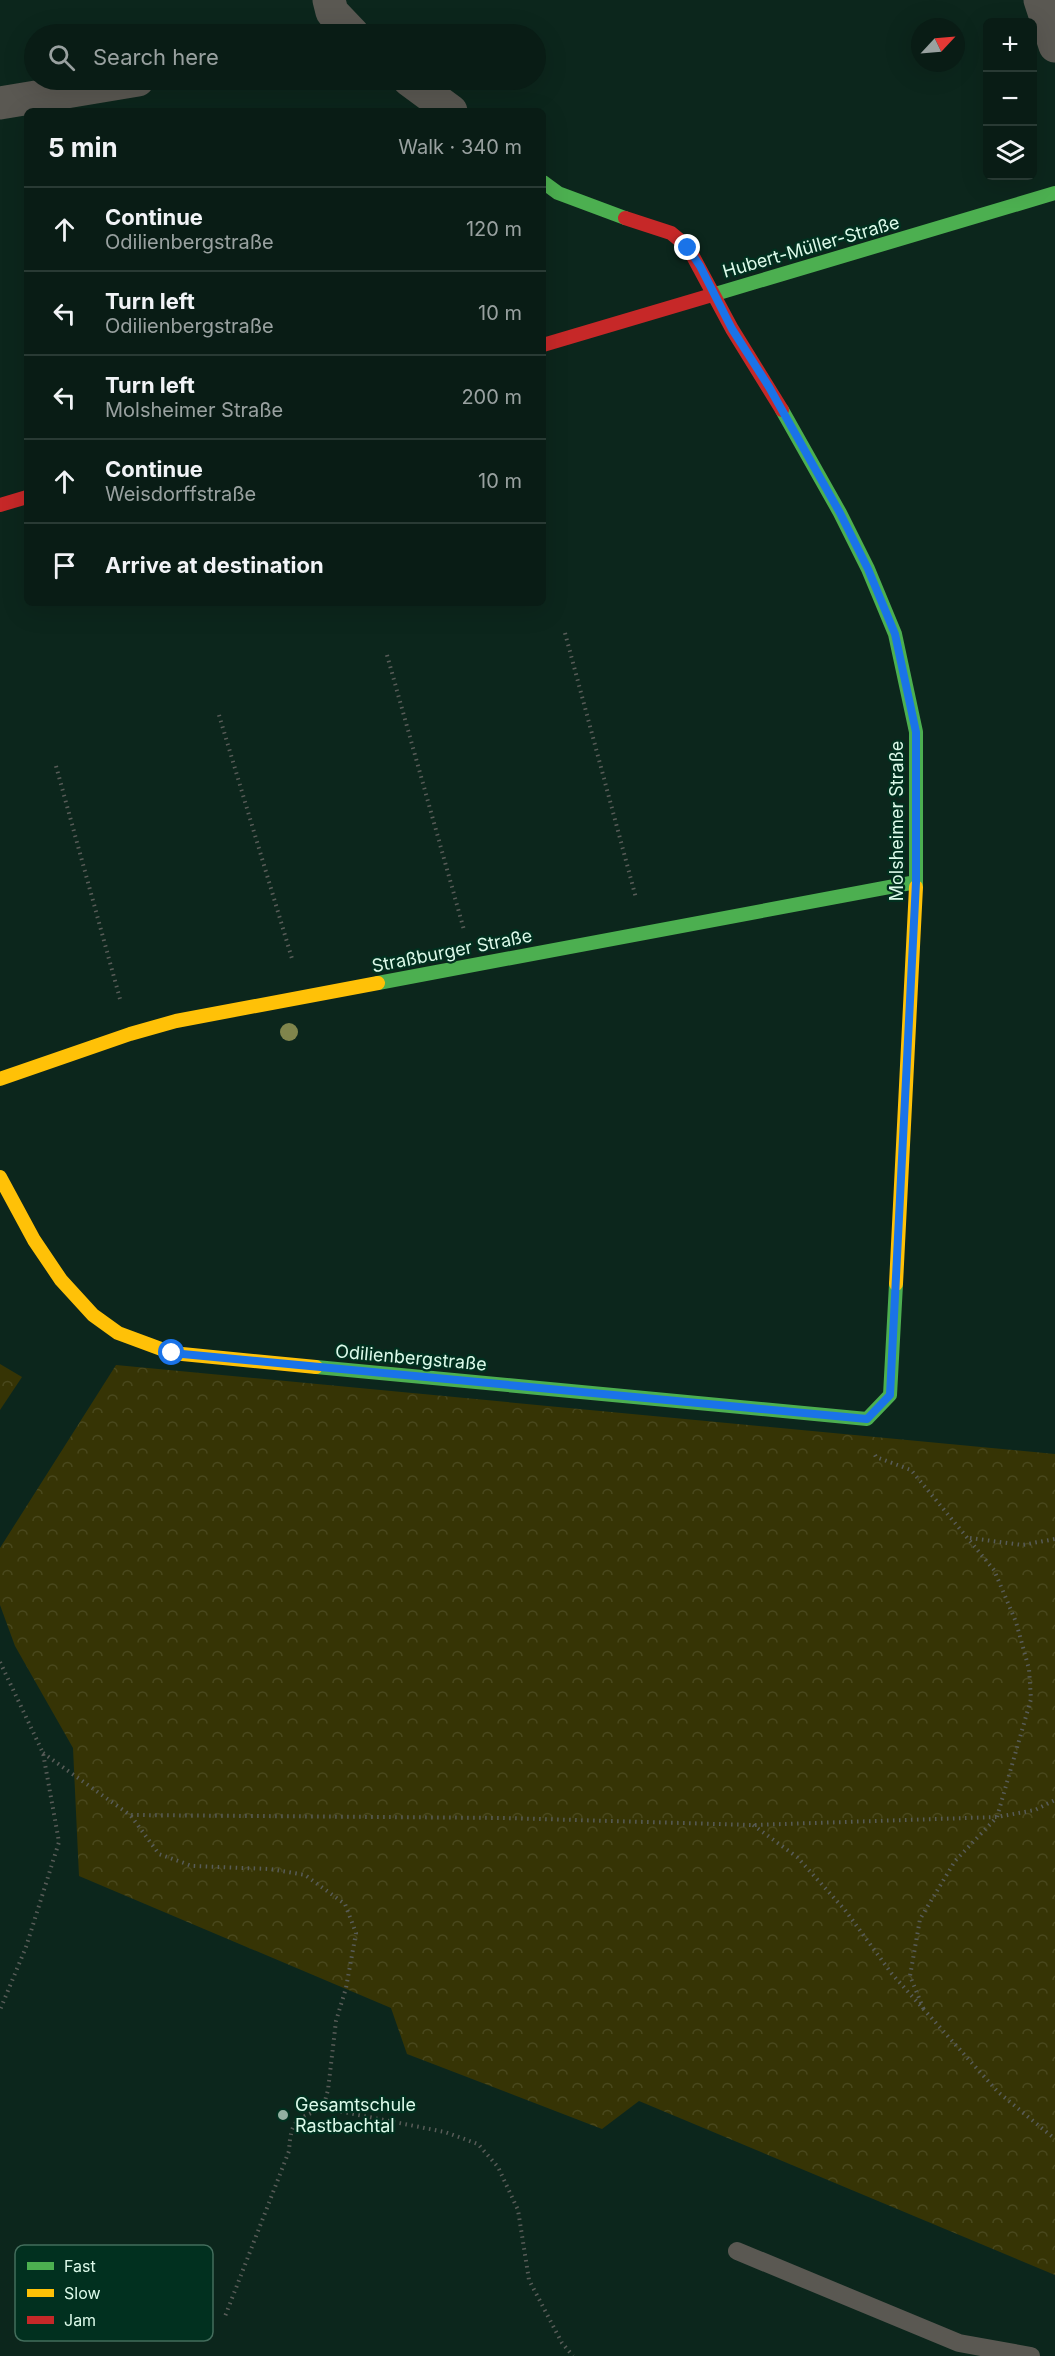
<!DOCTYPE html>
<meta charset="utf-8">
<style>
body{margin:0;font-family:Inter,sans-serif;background:#12251e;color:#f1f3f6}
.controls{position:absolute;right:18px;top:18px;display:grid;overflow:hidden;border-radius:9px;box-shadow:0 6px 24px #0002}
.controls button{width:54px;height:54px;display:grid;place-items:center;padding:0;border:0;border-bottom:2px solid #293a34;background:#091c15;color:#f1f3f6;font:30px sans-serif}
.compass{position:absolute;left:911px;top:18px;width:54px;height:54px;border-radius:50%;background:#091c15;box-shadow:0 6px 24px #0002;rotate:64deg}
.stop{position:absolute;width:18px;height:18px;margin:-14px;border:4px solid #1a73e8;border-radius:50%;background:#fff}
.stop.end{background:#1a73e8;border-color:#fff;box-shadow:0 2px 6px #0008}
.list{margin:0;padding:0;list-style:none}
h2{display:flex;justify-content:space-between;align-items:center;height:78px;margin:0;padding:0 24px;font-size:26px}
h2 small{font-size:20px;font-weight:400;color:#99a1a0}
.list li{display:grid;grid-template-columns:39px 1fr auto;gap:18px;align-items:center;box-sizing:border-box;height:84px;padding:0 24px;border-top:2px solid #293a34}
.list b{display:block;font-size:22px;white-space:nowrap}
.list p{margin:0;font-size:20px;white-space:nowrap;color:#99a1a0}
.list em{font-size:20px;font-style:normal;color:#99a1a0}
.icon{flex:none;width:33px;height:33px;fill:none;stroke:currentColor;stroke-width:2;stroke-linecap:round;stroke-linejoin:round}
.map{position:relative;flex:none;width:1055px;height:2356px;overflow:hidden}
.search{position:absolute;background:#091c15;box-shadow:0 6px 24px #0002;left:24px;top:24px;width:522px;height:66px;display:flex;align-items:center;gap:15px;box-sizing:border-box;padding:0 21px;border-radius:33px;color:#99a1a0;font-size:22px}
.panel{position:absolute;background:#091c15;box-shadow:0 6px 24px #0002;left:24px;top:108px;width:522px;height:498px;border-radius:9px}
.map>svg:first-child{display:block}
.park{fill:url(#park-crowns)}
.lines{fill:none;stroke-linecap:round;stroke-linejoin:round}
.path{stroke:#585c58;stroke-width:4;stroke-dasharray:1.5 4.5;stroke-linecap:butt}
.lane{stroke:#5a5852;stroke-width:18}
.street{stroke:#5a5852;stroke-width:33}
.fast{stroke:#4caf50;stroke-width:14}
.slow{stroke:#ffc107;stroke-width:14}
.jam{stroke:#c62828;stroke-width:14}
.tree{fill:#80854c}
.route{stroke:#1a73e8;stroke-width:8}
.poi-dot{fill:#93b0a2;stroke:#01301f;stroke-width:2}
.labels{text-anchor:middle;stroke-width:4.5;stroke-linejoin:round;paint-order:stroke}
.street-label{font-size:18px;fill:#dcfaea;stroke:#01301f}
.poi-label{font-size:18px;fill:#dcfaea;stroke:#01301f;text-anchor:start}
.key{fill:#01301f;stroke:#436d5c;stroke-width:1.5}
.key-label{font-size:16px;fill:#dcfaea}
</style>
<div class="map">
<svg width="1055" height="2356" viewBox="0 0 1055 2356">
<defs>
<pattern id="park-crowns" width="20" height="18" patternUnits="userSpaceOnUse" patternTransform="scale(1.5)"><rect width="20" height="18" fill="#363405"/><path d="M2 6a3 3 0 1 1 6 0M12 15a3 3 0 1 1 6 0" fill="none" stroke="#49481d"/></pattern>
</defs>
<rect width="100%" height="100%" fill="#0c261c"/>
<path class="park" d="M 0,1364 L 22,1377 L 0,1410 Z
M 116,1365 L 1055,1454 L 1055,2275 L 639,2101 L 602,2129 L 407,2054 L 391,2008 L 79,1876 L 73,1748 L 15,1646 L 0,1605 L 0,1548 Z"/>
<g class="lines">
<path class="path" d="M 565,633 L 636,898
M 387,655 L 464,930
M 219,715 L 293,962
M 56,766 L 120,999
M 875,1455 L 876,1457 L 911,1470 L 994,1570 L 1016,1622 L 1029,1669 L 1031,1699 L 997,1817 L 955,1861 L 920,1919 L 910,1976 L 924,2010
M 970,1538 L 1022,1545 L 1055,1539
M 0,1662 L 43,1753 L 59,1842 L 26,1947 L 0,2010
M 43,1753 L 130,1815 L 504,1818 L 753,1825 L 997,1817 L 1035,1810 L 1055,1800
M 131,1816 L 159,1854 L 192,1866 L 270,1869 L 305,1875 L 345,1904 L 356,1933 L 346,1988 L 336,2021 L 328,2090 L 323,2108 C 295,2120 291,2120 289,2151 L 224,2319
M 753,1825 L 797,1857 L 845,1910 L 892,1974 L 998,2092 L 1055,2139
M 323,2108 L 445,2132 L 478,2144 L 498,2167 L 518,2210 L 529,2280 L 562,2343 L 573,2356"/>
<path class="lane" d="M 737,2251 L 959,2343 L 1031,2356"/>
<path class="street" d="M 329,0 L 332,12 L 353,34
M 1040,0 L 1055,46
M 409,80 L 451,111
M 0,103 L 138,80"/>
<path class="fast" d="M 543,182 L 558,193 L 625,218
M 712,295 L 1055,193
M 782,410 L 840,513 L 868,569 L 895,634 L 916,732 L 916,887
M 378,983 L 916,882
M 316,1367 L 867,1419 L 890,1395 L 896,1284"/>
<path class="slow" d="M 0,1079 L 130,1034 L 176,1021 L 378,983
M 0,1177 L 34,1240 L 61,1280 L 93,1315 L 118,1333 L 172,1353 L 316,1367
M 896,1284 L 916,887"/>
<path class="jam" d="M 625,218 L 671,233 L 688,247 L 732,329 L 782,410
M 543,345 L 712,295
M 0,505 L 27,497"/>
</g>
<circle class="tree" cx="289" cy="1032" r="9"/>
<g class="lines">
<path class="route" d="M 172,1353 L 867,1419 L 890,1395 L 916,882 L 916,732 L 895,634 L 868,569 L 840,513 L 769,387 L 732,329 L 700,266 L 688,248"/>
</g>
<circle class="poi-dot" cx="283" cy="2115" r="6"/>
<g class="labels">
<g class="street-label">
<text transform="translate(811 247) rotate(-16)" y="6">Hubert-Müller-Straße</text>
<text transform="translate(897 821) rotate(-90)" y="6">Molsheimer Straße</text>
<text transform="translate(452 951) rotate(-11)" y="6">Straßburger Straße</text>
<text transform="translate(411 1358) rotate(5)" y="6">Odilienbergstraße</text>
</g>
<g class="poi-label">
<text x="295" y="2111">Gesamtschule<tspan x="295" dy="21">Rastbachtal</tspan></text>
</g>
</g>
<rect x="15" y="2245" width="198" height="96" rx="9" class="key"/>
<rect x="27" y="2262" width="27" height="8" fill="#4caf50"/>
<rect x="27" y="2289" width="27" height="8" fill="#ffc107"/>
<rect x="27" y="2316" width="27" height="8" fill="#c62828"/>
<g class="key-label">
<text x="64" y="2272">Fast</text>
<text x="64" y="2299">Slow</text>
<text x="64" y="2326">Jam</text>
</g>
</svg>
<div class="controls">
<button>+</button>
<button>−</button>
<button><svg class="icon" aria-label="layers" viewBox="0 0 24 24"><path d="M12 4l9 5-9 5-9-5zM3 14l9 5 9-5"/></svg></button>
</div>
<svg class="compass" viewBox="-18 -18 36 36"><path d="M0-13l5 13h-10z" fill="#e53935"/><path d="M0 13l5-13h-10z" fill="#99a1a0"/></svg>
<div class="stop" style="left:172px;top:1353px"></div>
<div class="stop end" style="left:688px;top:248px"></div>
<div class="search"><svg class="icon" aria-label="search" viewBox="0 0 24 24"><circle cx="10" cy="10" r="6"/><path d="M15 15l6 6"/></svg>Search here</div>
<section class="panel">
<h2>5 min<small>Walk · 340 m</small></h2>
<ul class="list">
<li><svg class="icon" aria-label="ahead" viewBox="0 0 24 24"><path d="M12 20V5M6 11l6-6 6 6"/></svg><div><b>Continue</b><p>Odilienbergstraße</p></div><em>120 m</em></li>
<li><svg class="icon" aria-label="left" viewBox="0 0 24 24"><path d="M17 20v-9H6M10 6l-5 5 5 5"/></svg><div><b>Turn left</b><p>Odilienbergstraße</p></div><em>10 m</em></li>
<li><svg class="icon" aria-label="left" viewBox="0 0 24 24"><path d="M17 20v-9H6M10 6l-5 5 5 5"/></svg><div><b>Turn left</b><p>Molsheimer Straße</p></div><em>200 m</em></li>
<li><svg class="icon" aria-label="ahead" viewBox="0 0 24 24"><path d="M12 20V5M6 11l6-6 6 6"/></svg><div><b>Continue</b><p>Weisdorffstraße</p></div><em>10 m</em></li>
<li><svg class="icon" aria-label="arrive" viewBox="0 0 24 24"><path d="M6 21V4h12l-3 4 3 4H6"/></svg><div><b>Arrive at destination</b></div></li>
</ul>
</section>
</div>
